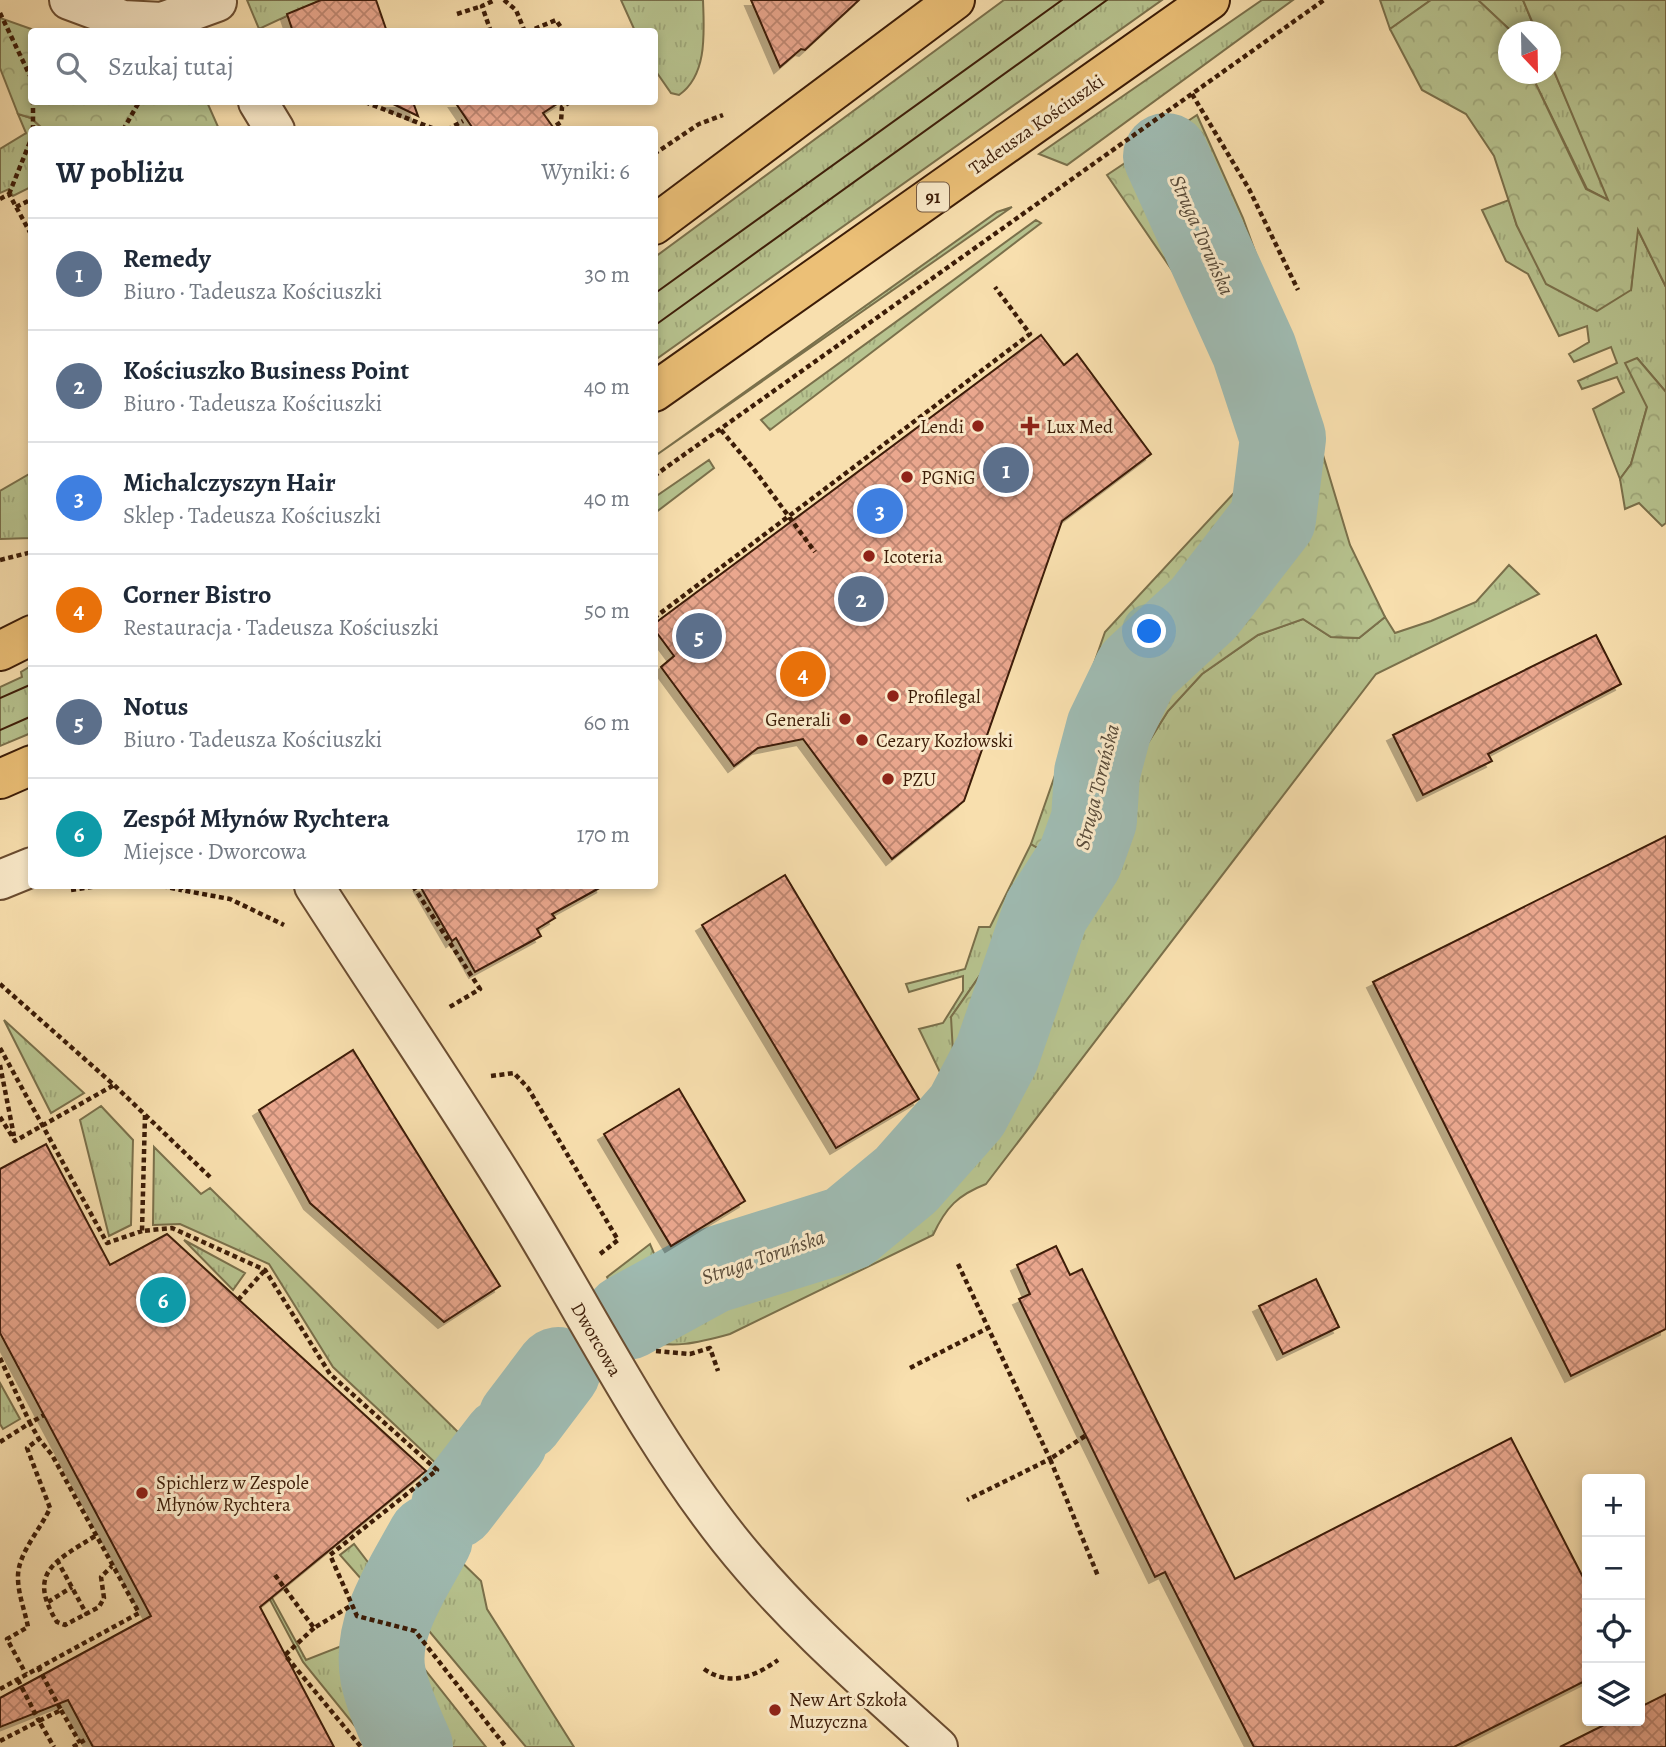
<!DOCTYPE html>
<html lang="pl">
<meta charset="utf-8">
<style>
body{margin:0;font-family:Alegreya,serif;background:#f2f2f3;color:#1f2937}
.controls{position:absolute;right:21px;bottom:21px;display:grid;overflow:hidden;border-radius:7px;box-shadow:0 4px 10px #0003}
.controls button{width:63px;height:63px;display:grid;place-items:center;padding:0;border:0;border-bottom:2px solid #e0e1e3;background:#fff;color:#1f2937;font:35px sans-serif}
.compass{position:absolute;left:1498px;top:21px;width:63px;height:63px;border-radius:50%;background:#fff;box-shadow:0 4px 10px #0003;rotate:158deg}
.you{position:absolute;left:1150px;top:632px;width:24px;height:24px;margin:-18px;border:5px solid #fff;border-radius:50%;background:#1a73e8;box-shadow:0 0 0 10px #1a73e833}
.badge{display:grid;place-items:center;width:46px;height:46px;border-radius:50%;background:#1a73e8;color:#fff;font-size:23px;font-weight:700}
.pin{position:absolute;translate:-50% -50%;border:4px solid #fff;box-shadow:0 2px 7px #0006}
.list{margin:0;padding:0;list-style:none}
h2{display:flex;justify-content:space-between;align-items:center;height:91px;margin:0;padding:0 28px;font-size:30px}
h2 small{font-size:23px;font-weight:400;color:#747a83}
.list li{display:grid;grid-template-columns:46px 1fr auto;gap:21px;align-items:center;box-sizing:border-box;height:112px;padding:0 28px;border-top:2px solid #e0e1e3}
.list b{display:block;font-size:26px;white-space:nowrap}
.list p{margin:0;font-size:23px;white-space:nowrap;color:#747a83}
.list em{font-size:23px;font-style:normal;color:#747a83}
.icon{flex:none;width:38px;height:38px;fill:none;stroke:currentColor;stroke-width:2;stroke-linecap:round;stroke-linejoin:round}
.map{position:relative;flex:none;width:1666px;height:1747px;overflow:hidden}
.search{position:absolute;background:#fff;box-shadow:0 4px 10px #0003;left:28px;top:28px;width:630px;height:77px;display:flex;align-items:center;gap:18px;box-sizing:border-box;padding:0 24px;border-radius:7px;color:#747a83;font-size:26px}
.panel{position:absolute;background:#fff;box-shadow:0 4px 10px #0003;left:28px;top:126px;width:630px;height:763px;border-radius:7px}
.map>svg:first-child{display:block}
.grass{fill:url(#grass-tufts);stroke:#7a704b;stroke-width:2}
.forest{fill:url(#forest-crowns);stroke:#7a704b;stroke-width:2}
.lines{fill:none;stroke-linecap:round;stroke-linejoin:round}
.river{stroke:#9fbbb2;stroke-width:86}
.building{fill:url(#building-cross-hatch);stroke:#3c1c07;stroke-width:2;filter:url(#shadow)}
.minor-casing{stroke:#6b4d31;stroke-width:42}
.major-casing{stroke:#3c1c07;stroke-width:42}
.path{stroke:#3c1c07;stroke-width:4.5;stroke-dasharray:5 3.5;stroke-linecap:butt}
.minor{stroke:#faeaca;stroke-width:38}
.major{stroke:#ecc077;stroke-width:38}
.tram{stroke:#3c1c07;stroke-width:2}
.poi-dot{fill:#8f2418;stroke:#faeaca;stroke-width:2.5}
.labels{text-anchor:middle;stroke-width:6;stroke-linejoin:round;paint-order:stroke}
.shield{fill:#faeaca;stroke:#755a42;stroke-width:2}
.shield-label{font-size:18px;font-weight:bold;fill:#3c1c07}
.street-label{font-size:19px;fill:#3c1c07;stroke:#faeaca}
.poi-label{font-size:19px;fill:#3c1c07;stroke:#faeaca;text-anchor:start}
.water-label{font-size:21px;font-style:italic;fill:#5a4c3a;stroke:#faeaca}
</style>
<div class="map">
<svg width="1666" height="1747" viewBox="0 0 1666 1747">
<defs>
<pattern id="grass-tufts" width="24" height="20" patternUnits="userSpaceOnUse" patternTransform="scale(1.75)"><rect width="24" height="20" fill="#b7c38f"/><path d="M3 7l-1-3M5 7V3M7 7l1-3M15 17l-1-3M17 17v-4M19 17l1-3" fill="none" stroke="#9ea77a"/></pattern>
<pattern id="forest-crowns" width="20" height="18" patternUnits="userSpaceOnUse" patternTransform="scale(1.75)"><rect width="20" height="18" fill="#b7c38f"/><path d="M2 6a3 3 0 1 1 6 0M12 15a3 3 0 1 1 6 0" fill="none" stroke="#9ea77a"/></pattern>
<pattern id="building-cross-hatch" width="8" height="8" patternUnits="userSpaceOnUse" patternTransform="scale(1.75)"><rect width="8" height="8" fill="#eaa78e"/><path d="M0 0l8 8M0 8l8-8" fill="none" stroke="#bf8772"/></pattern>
<filter id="shadow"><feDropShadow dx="-6" dy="6" stdDeviation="0" flood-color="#0004"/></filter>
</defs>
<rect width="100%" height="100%" fill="#f8dfae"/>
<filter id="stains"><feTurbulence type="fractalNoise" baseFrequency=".00286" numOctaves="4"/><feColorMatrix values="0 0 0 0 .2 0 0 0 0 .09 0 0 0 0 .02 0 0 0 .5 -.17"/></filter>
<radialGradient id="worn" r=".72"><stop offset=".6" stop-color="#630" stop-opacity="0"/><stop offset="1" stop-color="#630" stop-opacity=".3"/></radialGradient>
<path class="grass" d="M 247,0 L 321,0 L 259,29 Z
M 621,0 L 703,0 C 704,31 708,75 679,95 L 671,93 L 655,70 L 654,32 L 635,31 Z
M 1004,0 L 1162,0 L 655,360 L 655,257 Z
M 1262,0 L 1293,0 L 1067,165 L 1039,154 Z
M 1380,0 L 1431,0 L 1390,29 Z
M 1478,0 L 1523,0 L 1536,31 L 1511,31 Z
M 1551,64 L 1610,201 L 1587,189 L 1531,74 L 1550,74 Z
M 18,114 L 31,118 L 43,129 L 32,130 L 31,187 L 13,196 L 9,189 L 0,193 L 0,149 L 26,133 Z
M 1509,200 L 1517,226 L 1631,290 L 1637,228 L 1666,287 L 1666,392 L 1637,358 L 1647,407 L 1631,464 L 1620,479 L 1593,409 L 1624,392 L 1617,377 L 1582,389 L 1578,381 L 1617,363 L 1611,347 L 1574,362 L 1569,354 L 1589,342 L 1587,326 L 1559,336 L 1528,274 L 1506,261 L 1482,210 Z
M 1012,207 L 655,456 L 997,212 Z
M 1036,220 L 1041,223 L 770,430 L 761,420 Z
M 709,460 L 714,468 L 655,513 L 655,497 Z
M 31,473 L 31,538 L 0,539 L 0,491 Z
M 1509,565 L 1539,594 L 1376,674 L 986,1184 C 958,1195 946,1207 933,1235 L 730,1334 C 701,1342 668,1351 641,1338 L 737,1285 L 788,1285 L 878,1222 L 866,1185 L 921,1142 L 951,1095 L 919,1029 L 943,1023 L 963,991 L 963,976 L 909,992 L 906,984 L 965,969 L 979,927 L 990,927 L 1031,844 L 1046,852 L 1039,890 L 951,1017 L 1044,1031 L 1079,901 L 1122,820 L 1136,762 L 1168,711 L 1202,674 L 1258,635 L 1303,619 L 1331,637 L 1359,638 L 1385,617 L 1395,633 L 1431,621 L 1476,602 Z
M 31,666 L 31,733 L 0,746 L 0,687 L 22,677 L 21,672 Z
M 4,1020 L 84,1093 L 51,1113 Z
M 101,1106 L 133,1140 L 131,1225 L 109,1236 L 80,1120 Z
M 154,1147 L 201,1194 L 210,1188 L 468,1442 L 481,1421 L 498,1435 L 444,1496 L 429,1483 L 442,1469 L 333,1367 L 269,1264 L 180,1224 L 153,1225 Z
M 184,1240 L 245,1273 L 233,1290 Z
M 0,1383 L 20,1419 L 3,1429 L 0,1424 Z
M 516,1449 L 526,1460 L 525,1468 L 492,1512 L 489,1524 L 476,1526 L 460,1512 Z
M 411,1521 L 419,1529 L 384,1610 L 368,1606 L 363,1581 L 340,1555 L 354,1544 L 377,1574 L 395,1542 Z
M 438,1547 L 445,1553 L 448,1549 L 481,1581 L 487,1609 L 574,1747 L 526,1747 L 419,1619 L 420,1616 L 416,1614 L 414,1619 L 403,1616 L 418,1576 Z
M 271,1596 L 306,1660 L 367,1636 L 375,1639 L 373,1678 L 401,1747 L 372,1747 L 303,1662 L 269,1598 Z
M 397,1646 L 407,1647 L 486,1747 L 423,1747 C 410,1714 390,1681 397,1646 Z"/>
<path class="forest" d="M 1431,0 L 1478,0 L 1510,30 L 1508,74 L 1531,74 L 1586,189 L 1608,200 L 1551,64 L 1550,32 L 1536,31 L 1523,0 L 1666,0 L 1666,287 L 1638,230 L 1631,290 L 1597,311 L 1546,284 L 1517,226 L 1494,156 L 1466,114 L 1422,90 L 1390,29 Z
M 0,18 L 37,31 L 32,32 L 32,102 L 207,102 L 219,129 L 43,129 L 31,118 L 18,114 L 0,68 Z
M 1197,115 L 1243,218 L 1296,365 L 1350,545 L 1385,617 L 1359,638 L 1331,637 L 1303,619 L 1258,635 L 1202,674 L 1168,711 L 1136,762 L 1122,820 L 1079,901 L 1044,1031 L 1008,1081 L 973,1082 L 953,1053 L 951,1017 L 1039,891 L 1046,853 L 1031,844 L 1105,632 L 1260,465 L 1234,361 L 1107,175 Z
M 1637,358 L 1666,392 L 1666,523 L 1662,526 L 1639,503 L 1625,509 L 1620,479 L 1631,464 L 1647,407 L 1625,363 Z
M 866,1185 L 878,1222 L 827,1271 L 788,1285 L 737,1285 L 641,1338 L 607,1277 L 650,1244 L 664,1277 L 750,1230 L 837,1217 Z"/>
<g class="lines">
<path class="river" d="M 627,1317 L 711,1271 L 848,1228 L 906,1180 L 967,1111 L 997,1054 L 1046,912 L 1080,859 L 1094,820 L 1097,773 L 1109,728 L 1137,670 L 1204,608 L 1273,519 L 1283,438 L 1254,350 L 1166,156
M 521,1419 L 558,1370
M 454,1506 L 505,1440
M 410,1747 C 400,1724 388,1700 383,1675 C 374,1626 408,1579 430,1538"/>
</g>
<path class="building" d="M 321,0 L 376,0 L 387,32 L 293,32 L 287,14 Z
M 751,0 L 859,0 L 805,50 L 801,49 L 780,67 Z
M 389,102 L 413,102 L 418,116 Z
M 455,102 L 560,102 L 543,113 L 555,130 L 474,130 Z
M 1041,335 L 1064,365 L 1077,354 L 1151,454 L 1062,521 L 964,801 L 892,859 L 803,739 L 758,748 L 734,766 L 661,667 L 674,656 L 654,629 L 654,624 Z
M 1596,635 L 1621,684 L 1488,754 L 1492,761 L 1423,795 L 1393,735 Z
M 1666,836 L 1666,1329 L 1571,1376 L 1373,982 Z
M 785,875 L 919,1099 L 836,1148 L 702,925 Z
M 420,886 L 603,886 L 552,914 L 555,918 L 537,929 L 541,936 L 475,972 L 456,938 L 452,941 Z
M 353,1050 L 500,1286 L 444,1322 L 310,1203 L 259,1110 Z
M 679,1089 L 745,1201 L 671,1246 L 604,1134 Z
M 46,1144 L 110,1265 L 167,1234 L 426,1471 L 260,1607 L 334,1747 L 93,1747 L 68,1700 L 0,1727 L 0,1698 L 151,1616 L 0,1333 L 0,1169 Z
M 1056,1246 L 1070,1275 L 1082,1269 L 1235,1579 L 1511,1438 L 1587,1585 L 1587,1680 L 1454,1747 L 1254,1747 L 1165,1572 L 1155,1577 L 1019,1299 L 1030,1294 L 1017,1265 Z
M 1316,1279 L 1339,1327 L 1283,1354 L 1259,1306 Z
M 1666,1694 L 1666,1747 L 1560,1747 L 1612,1721 L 1640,1721 L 1640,1707 Z"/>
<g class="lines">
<defs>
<path id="minor" d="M 69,0 L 123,20 L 162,22 L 217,2
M 258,102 L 275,130
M 0,880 L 32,867
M 314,886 C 381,991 453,1095 518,1202 C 588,1315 646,1434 729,1539 C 790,1616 865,1681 938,1747"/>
<path id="major" d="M 654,225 L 955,0
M 654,392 L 1210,0
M 0,651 L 32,635
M 0,779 L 32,765"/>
</defs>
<use href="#minor" class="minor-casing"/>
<use href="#major" class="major-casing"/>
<path class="path" d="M 504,0 L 516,10 L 525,32
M 0,13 L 32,80
M 457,14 L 482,6
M 491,32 L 482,6 L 495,0
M 527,32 L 556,20 L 564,32
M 1192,94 L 1249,189 L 1298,290
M 365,102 L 437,130
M 33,130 L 33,102
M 123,130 L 139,102
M 447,130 L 463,121
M 549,130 L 561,122 L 562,107 L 570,102
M 654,154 L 699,124 L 723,115
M 9,194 L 32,137
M 0,199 L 9,194 L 32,236
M 16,207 L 32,199
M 721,430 L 753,468 L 815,552
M 654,476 L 1324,0
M 0,560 L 32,552
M 654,618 L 1030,334 L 995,287
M 162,886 L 181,890
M 181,886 L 181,890 L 230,899 L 284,925
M 413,886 L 480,989 L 448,1008
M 71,890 L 98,886
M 0,984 L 114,1085 L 210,1177
M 0,1048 L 107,1243 L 142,1231
M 0,1065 L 14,1136
M 491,1076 L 514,1073 L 528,1088 L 618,1240 L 600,1254
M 145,1115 L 142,1231 L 172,1228 L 265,1270 L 330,1374 L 437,1470 L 330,1555 L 357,1616 L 415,1631 L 506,1747
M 0,1117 L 15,1141 L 114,1085
M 958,1264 L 1050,1459 L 967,1500
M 238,1300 L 265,1270
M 656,1351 L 690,1354 L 710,1348 L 718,1371
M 0,1358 L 30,1423 L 44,1415
M 910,1368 L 988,1328
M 1085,1436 L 1050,1459 L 1098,1576
M 0,1442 L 30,1423 L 39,1439
M 95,1536 C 56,1561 26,1572 57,1622 L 65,1625 L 99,1607 L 104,1598 L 101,1577 L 112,1566
M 57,1560 L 87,1615
M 275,1575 L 314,1628 L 352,1605
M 48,1602 L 72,1587
M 314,1628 L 285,1655 L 361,1747
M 38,1667 L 61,1710 L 39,1721 L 54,1747
M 704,1669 C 730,1687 754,1677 778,1660
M 0,1689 L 139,1613 L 52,1455 L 39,1439 L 27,1448 L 50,1508 C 41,1529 17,1554 18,1578 C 18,1594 25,1611 28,1627 L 7,1639 L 26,1674
M 61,1710 L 80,1743
M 0,1741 L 39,1721 L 17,1678
M 73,1747 L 88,1738"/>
<use href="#minor" class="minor"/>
<use href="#major" class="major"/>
<path class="tram" d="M 654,294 L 1062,0
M 654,326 L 1107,0
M 0,698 L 32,684
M 0,730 L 32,716"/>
</g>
<g class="poi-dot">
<circle cx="978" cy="426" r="7"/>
<path d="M1026.5 415.5h7v7h7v7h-7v7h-7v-7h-7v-7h7z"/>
<circle cx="907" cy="477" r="7"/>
<circle cx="869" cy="556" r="7"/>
<circle cx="893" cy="696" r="7"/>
<circle cx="845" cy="719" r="7"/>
<circle cx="862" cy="740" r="7"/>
<circle cx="888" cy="779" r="7"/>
<circle cx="142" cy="1493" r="7"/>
<circle cx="775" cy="1710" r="7"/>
</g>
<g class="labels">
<rect class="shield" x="917" y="182.5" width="32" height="29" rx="5"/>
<g class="shield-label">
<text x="933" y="203">91</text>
</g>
<g class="street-label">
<text transform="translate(1036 124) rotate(-35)" y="7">Tadeusza Kościuszki</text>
<text transform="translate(597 1339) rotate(60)" y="7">Dworcowa</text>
</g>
<g class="poi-label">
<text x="964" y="433" text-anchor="end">Lendi</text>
<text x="1046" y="433">Lux Med</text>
<text x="921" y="484">PGNiG</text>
<text x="883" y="563">Icoteria</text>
<text x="907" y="703">Profilegal</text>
<text x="831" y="726" text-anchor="end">Generali</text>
<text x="876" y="747">Cezary Kozłowski</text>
<text x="902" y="786">PZU</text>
<text x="156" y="1489">Spichlerz w Zespole<tspan x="156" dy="22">Młynów Rychtera</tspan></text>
<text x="789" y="1706">New Art Szkoła<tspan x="789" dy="22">Muzyczna</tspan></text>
</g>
<g class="water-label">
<text transform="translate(1202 235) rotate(66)" y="7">Struga Toruńska</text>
<text transform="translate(1097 787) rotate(-76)" y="7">Struga Toruńska</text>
<text transform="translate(763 1257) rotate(-19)" y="7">Struga Toruńska</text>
</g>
</g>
<rect width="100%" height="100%" filter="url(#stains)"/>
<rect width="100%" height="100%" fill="url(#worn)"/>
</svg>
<div class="controls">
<button>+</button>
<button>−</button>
<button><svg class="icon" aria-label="locate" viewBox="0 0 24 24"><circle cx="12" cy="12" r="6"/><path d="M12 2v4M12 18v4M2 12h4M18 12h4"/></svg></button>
<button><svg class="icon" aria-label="layers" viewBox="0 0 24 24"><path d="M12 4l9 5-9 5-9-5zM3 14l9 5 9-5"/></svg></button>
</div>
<svg class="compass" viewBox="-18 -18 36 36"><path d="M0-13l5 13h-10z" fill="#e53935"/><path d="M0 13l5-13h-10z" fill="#747a83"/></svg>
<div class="you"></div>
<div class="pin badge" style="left:1006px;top:470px;background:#5c6f8a">1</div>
<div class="pin badge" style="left:861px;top:599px;background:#5c6f8a">2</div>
<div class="pin badge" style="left:880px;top:511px;background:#3f7fe0">3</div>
<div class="pin badge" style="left:803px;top:674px;background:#e8710a">4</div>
<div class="pin badge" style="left:699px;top:636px;background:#5c6f8a">5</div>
<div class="pin badge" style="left:163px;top:1300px;background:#0f9aa8">6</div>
<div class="search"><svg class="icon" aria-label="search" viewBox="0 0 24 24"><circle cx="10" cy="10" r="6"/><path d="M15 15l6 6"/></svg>Szukaj tutaj</div>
<section class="panel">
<h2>W pobliżu<small>Wyniki: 6</small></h2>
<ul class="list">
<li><span class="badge" style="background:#5c6f8a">1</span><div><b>Remedy</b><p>Biuro · Tadeusza Kościuszki</p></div><em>30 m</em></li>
<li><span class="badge" style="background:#5c6f8a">2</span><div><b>Kościuszko Business Point</b><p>Biuro · Tadeusza Kościuszki</p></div><em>40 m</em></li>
<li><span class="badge" style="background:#3f7fe0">3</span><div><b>Michalczyszyn Hair</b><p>Sklep · Tadeusza Kościuszki</p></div><em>40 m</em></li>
<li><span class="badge" style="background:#e8710a">4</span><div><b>Corner Bistro</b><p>Restauracja · Tadeusza Kościuszki</p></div><em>50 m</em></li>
<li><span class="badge" style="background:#5c6f8a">5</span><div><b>Notus</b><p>Biuro · Tadeusza Kościuszki</p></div><em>60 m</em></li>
<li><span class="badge" style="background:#0f9aa8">6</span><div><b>Zespół Młynów Rychtera</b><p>Miejsce · Dworcowa</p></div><em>170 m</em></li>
</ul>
</section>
</div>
